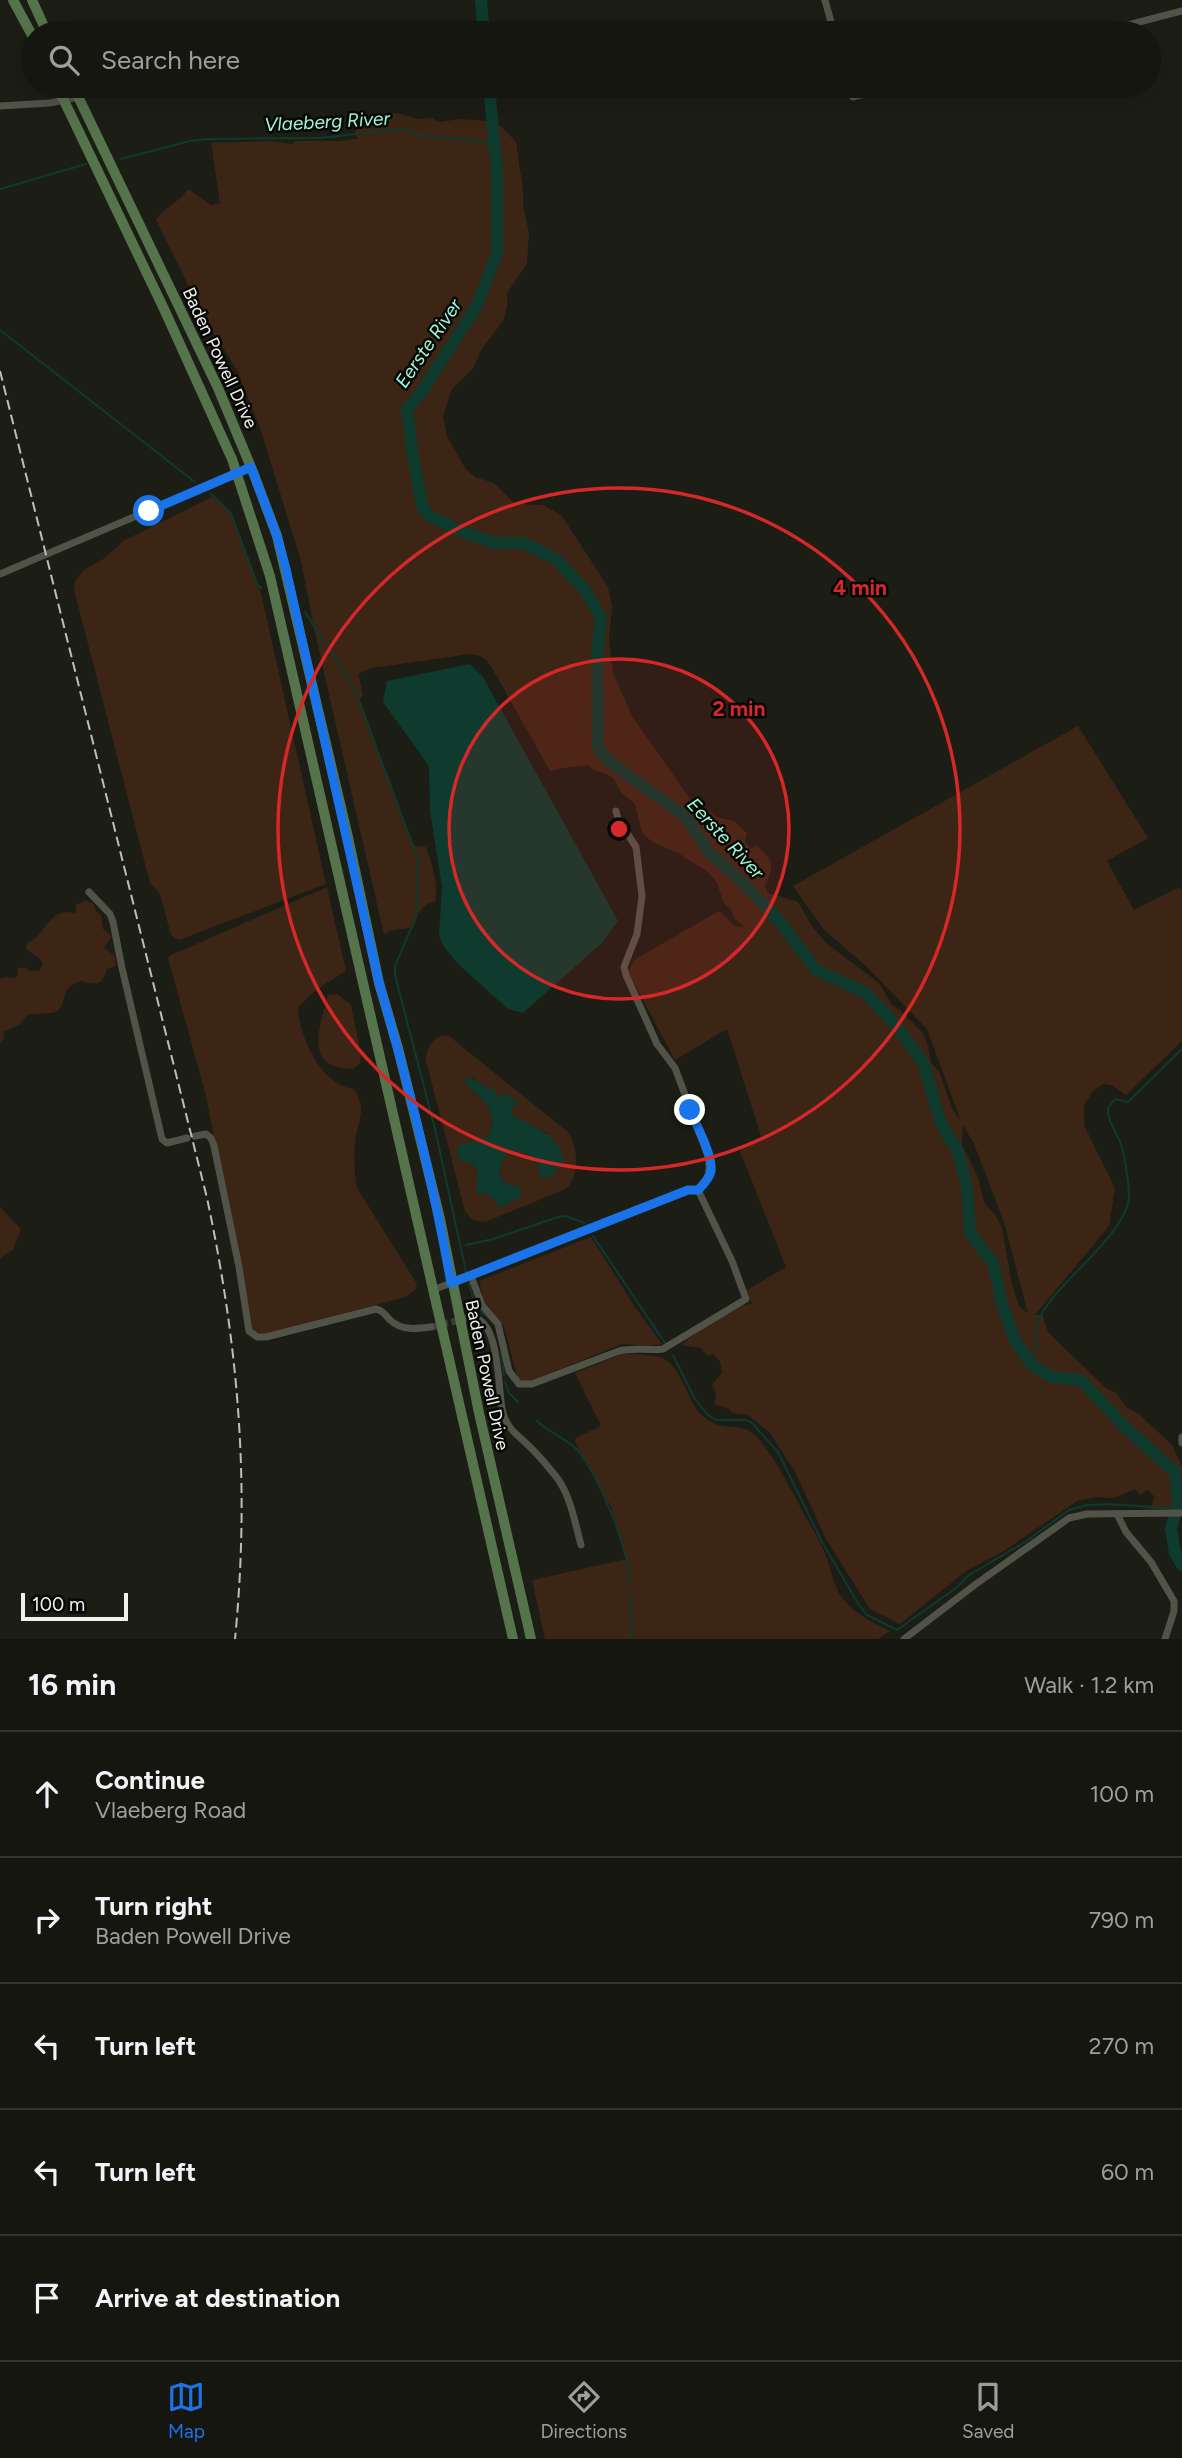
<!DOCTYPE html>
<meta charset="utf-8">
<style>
body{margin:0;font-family:Figtree,sans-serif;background:#22231e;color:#f1f3f6}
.scale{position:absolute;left:21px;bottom:18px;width:107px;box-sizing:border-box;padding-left:7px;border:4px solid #f0f1eb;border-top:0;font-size:19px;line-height:24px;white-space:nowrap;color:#f0f1eb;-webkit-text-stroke:5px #070705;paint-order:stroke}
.stop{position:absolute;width:21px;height:21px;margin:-16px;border:5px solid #1a73e8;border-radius:50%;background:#fff}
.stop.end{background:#1a73e8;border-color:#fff;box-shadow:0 2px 7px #0008}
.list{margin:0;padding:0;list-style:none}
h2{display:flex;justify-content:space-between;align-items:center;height:91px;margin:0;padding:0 28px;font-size:30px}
h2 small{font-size:23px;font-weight:400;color:#9d9f9f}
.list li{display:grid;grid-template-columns:46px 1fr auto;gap:21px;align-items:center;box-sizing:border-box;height:126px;padding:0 28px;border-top:2px solid #343530}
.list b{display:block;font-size:26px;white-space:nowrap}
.list p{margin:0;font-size:23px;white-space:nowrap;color:#9d9f9f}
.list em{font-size:23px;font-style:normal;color:#9d9f9f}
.icon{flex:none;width:38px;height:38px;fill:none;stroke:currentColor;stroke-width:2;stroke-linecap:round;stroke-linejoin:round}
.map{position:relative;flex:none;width:1182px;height:1639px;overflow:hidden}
.search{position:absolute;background:#151610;box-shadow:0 7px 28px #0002;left:21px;right:21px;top:21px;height:77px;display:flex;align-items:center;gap:18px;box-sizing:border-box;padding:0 24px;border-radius:38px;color:#9d9f9f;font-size:26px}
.sheet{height:721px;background:#151610}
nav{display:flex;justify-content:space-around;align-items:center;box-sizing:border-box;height:98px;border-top:2px solid #343530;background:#151610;font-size:19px;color:#9d9f9f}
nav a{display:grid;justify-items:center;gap:4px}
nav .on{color:#1a73e8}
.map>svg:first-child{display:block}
.green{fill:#3c2515;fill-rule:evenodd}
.water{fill:#0e3b2e}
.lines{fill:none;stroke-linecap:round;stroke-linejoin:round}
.stream{stroke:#0e3b2e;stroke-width:2}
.river{stroke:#0e3b2e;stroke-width:12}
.street-tunnel{stroke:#3c3d35;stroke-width:7;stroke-dasharray:7 3.5;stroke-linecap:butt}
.street{stroke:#515248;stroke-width:7}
.secondary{stroke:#56744c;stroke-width:10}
.rail{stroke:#bebfb8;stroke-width:2;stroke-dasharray:10 5;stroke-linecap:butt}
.route{stroke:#1a73e8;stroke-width:9}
.ring{fill:none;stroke:#d62828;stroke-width:3.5}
.labels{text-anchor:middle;stroke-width:5;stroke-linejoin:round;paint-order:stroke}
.street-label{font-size:18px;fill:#f0f1eb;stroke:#070705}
.water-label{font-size:19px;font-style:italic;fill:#9ef8d9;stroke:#070705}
.centre{fill:#d62828;stroke:#070705;stroke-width:3.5}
.ring-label{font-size:21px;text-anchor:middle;font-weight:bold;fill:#d62828;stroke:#070705;stroke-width:5;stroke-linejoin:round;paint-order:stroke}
</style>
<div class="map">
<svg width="1182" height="1639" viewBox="0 0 1182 1639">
<rect width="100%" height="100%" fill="#1c1d15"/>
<path class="green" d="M 382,113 L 397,113 L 418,119 L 432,118 L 439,122 L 460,119 L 489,121 L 502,127 L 516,142 L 523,190 L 523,205 L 529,233 L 527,264 L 507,293 L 507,307 L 503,321 L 481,350 L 473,369 L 452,389 L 443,416 L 447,436 L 465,468 L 475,477 L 494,483 L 515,504 L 544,505 L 562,516 L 608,587 L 612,606 L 609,639 L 613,673 L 632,716 L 695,806 L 710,812 L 716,817 L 734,821 L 747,833 L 745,842 L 750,848 L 757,846 C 776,861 773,866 765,886 L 768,893 L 798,902 L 812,926 L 826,943 L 879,983 L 892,1005 L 901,1011 L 922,1032 L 928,1045 L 931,1063 L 939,1071 L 952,1108 L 961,1122 L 927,1029 L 866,966 L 823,929 L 793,886 L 1078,726 L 1148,838 L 1107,861 L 1134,910 L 1180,887 L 1182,891 L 1182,1041 L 1126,1095 L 1111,1085 L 1103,1084 L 1093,1091 L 1084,1105 L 1084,1125 L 1115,1188 L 1109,1226 L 1035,1315 L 1043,1315 L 1047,1330 L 1052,1336 L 1106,1388 L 1116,1393 L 1126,1407 L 1139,1414 L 1172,1445 L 1182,1466 L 1182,1510 L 1153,1509 L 1151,1507 L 1155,1497 L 1148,1490 L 1140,1495 L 1135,1489 L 1114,1498 L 1096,1497 L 1077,1501 L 1004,1551 L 966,1571 L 900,1624 L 870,1609 L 826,1539 L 795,1472 L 770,1433 L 748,1415 L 733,1413 L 727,1408 L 715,1404 L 716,1393 L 712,1384 L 722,1373 L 720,1362 L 714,1354 L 707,1356 L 701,1348 L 681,1345 C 698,1331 731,1304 752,1304 L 747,1290 L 786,1267 L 740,1151 L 762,1139 L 727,1029 L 675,1060 L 628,972 L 634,960 L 717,912 L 721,912 L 734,926 L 745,927 L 735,919 L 730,908 L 724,904 L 717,883 L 708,872 L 678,853 L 652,842 L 642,832 L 635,804 L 621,792 L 614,779 L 608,775 L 594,770 L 589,765 C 576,767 563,767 550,771 L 492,668 C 486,658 481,655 470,654 L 372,668 L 358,674 L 363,695 L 360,699 L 412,845 L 426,847 C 432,865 439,883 435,902 C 420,904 419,915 413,927 L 390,931 L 384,935 L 315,633 L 301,561 L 261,431 L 238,372 L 205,319 L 156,220 C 164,207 179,203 188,189 L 211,205 L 220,203 L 211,143 L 272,141 L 292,144 L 296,141 C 316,140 341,143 359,138 L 354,135 C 358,123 371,116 382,113 ZM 963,1125 L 974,1144 L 1004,1222 L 1028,1314 L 1019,1306 L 1012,1285 L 1002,1228 L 996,1216 L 984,1202 L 978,1177 L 962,1145 Z
M 212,497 L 231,512 L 261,593 L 326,884 L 179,940 L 171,935 L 160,894 L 150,883 L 74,590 L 75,581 L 84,570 L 105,558 L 123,541 Z
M 327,887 L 346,971 C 328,982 311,992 298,1008 C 300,1039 321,1085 354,1089 C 368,1110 357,1122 355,1143 C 354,1157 354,1175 357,1188 L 417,1284 L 415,1290 L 406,1297 L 262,1335 L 252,1331 L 206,1096 L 168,958 L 171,955 Z
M 85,900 L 94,904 L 96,911 L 101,915 L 103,929 L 112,936 L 104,948 L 115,956 L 116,966 L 107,969 C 102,986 96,985 81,981 C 58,987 68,1004 57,1011 C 50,1015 36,1013 28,1014 L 19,1025 L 3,1032 L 4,1038 L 0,1044 L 0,979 C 7,975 12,980 18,976 L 17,969 L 24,967 L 30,971 L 38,971 L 43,966 C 42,956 33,956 26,949 L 27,943 C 43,937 45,920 59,914 C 64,911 71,913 76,913 L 76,905 Z
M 337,994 L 351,1005 L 361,1055 L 360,1063 L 353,1069 C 302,1069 320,1026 328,995 Z
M 443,1035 L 449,1036 L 569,1133 C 578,1151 580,1174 566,1189 L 485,1222 C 475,1222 471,1219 465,1211 L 426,1061 C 426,1049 431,1039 443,1035 ZM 473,1078 L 496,1097 L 511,1099 L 517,1102 L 512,1109 L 512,1115 L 528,1125 L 547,1133 L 540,1178 C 541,1164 533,1157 521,1150 L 508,1153 L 502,1162 L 499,1174 L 505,1183 L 521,1188 L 520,1198 L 499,1207 L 493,1197 L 485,1193 L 479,1181 L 478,1171 L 471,1163 L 478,1141 L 490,1134 C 497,1107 484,1101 466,1084 Z
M 0,1207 L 21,1229 L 13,1250 L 0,1258 Z
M 591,1237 L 635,1307 L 662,1344 L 649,1346 L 622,1344 L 529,1382 L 521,1381 L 517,1376 L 504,1326 L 484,1301 L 479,1281 Z
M 622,1354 C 664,1355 670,1353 688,1393 C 692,1401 695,1409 702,1415 C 724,1436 741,1418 758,1438 C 777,1461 791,1489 805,1516 C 812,1528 820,1540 825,1553 C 831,1568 833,1585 842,1598 C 855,1614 872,1622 890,1631 L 878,1639 L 545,1639 L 532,1580 L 627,1559 L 611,1507 L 575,1442 L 576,1438 L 601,1426 L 575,1373 Z"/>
<path class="water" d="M 470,664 L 483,677 L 618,921 L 602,943 L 523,1013 L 508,1009 L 458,964 L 444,947 L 439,936 L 442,887 L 430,811 L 429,766 L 383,702 L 387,681 Z
M 467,1077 C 478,1079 485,1090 495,1090 L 497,1096 L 507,1094 L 518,1102 L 512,1109 L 512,1115 C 535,1129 556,1131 564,1160 L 553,1175 L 540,1179 C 541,1164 534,1157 521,1151 L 508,1153 L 502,1162 L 499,1174 L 505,1183 L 521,1188 L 520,1198 L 499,1207 C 493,1197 489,1192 476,1194 L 478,1171 L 471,1163 L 461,1161 L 456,1152 L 460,1144 L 478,1141 L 490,1134 C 497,1107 484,1101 466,1084 Z"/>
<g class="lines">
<path class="stream" d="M 121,159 L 190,141 L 208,139 L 320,138 L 400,129 L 421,135 L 450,139 L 468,139 L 494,145
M 0,189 L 86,164
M 0,330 L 195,482
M 211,494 L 231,513 L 257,584 L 261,588
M 305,612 L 354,688 L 418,859 L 416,917 L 395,966 L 395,975 L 435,1129 L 466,1272
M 593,1236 L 665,1343
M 466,1245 L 493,1239 L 558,1217 L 566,1216 L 584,1223
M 469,1284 L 475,1305 L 491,1320
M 501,1351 L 504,1375
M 673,1355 L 695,1399 L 707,1414 L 716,1420 L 746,1420 L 752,1423 L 778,1452 L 822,1542 L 859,1605 L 867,1615 L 897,1630 L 956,1588 L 969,1575 L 1025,1542 L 1069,1510 L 1087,1505 L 1110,1504 L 1176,1509
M 1032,1365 C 1038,1349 1034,1337 1038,1322 C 1040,1315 1047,1305 1052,1299 C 1071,1273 1128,1229 1129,1196 C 1129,1186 1125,1157 1122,1148 C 1119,1134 1107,1123 1108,1108 L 1115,1099 L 1128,1102 L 1182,1049
M 505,1382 L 509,1393 L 518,1402
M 537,1421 C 549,1433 570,1440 580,1453 C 602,1484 628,1547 630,1584
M 630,1639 L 632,1633 L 630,1594"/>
<path class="river" d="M 481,0 L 484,33
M 489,86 L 497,172 L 497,253 L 476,307 L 422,391 L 407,409 L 413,458 L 423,509 L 431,517 L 468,534 L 495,543 L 523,543 L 556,559 L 584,589 L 601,618 L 597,654 L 598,748 L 611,763 L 686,817 L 708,851 L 744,884 L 781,923 L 816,970 L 866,993 L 896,1026 L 923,1062 L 941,1124 L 958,1151 L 967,1188 L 970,1233 L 993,1263 L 1002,1304 L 1015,1341 L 1032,1365 L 1052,1377 L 1081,1380 L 1126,1428 L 1175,1472 L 1178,1503 L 1171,1529 L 1175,1553 L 1182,1565"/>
<path class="street-tunnel" d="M 431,1327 L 465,1319"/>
<path class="street" d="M 825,0 L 834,33
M 1097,33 L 1182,11
M 850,86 L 853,97 L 894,86
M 0,106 L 50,103 L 78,97
M 0,574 L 251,467
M 89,892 L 110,914 L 113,922 L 122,968 L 162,1139 L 167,1143 L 187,1138
M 195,1136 L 206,1134 L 211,1138 L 214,1146 L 239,1267 L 249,1331 L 257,1337 L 266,1337 L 376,1309 C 384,1311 385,1315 390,1320 C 402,1331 416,1329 431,1327
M 471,1276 L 482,1305 L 498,1324 L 509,1371 L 519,1384 L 532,1384 L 619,1351 C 634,1347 648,1351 663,1349 L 746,1299 L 732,1261 L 698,1190
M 433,1290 L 688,1190 L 698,1190 C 709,1179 711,1171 708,1156 L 675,1068 L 657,1044 L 626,975 L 624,967 L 637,934 L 642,896 L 636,847 L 618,819 L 616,811
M 466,1318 C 502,1310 497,1393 503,1413 C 507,1430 522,1438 533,1450 C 542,1459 550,1469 558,1479 C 571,1498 575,1523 581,1545
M 1182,1437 L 1182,1443
M 1117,1514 L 1126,1532 L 1151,1562 L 1174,1601 L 1174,1611 L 1165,1639
M 904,1639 L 976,1584 L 1069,1518 L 1087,1514 L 1182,1513"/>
<path class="secondary" d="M 13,0 L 33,37
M 32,0 L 47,33
M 57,86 L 164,309 L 232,459 L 270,576 L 513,1639
M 73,86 L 218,388 L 253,472 L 277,536 L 348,837 L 379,983 L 398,1048 L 440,1219 L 479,1413 L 531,1639"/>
<path class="rail" d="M 0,371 L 207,1198 C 239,1349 250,1486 235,1639"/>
</g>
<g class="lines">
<path class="route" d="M 149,511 L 251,467 L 277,536 L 286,569 L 379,983 C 408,1082 433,1182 451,1283 L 688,1190 L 698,1190 C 703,1185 710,1178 711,1171 C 713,1155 696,1125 690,1110"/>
</g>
<circle cx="619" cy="829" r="170" fill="#d62828" fill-opacity=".12"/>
<g class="ring">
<circle cx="619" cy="829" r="170"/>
<circle cx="619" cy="829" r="341"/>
</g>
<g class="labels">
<g class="street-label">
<text transform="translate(220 358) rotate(65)" y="6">Baden Powell Drive</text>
<text transform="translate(487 1375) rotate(78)" y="6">Baden Powell Drive</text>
</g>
<g class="water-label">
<text transform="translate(327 121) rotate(-3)" y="7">Vlaeberg River</text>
<text transform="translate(428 343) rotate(-56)" y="7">Eerste River</text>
<text transform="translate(726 838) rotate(47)" y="7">Eerste River</text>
</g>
</g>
<circle cx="619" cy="829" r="10" class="centre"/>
<g class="ring-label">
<text x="860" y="595">4 min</text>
<text x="739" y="716">2 min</text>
</g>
</svg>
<div class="scale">100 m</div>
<div class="stop" style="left:149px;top:511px"></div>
<div class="stop end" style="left:690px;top:1110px"></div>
<div class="search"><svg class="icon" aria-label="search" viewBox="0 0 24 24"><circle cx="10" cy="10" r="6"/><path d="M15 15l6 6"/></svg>Search here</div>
</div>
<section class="sheet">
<h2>16 min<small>Walk · 1.2 km</small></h2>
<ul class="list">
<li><svg class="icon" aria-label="ahead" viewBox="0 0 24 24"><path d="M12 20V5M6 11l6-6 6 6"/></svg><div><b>Continue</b><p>Vlaeberg Road</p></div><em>100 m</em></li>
<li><svg class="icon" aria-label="right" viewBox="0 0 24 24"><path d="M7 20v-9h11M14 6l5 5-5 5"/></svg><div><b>Turn right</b><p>Baden Powell Drive</p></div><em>790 m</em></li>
<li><svg class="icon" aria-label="left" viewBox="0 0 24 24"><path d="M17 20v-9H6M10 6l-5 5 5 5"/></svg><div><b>Turn left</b></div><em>270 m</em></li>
<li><svg class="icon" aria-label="left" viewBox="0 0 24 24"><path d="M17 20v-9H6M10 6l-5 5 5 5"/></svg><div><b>Turn left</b></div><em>60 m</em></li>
<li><svg class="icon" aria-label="arrive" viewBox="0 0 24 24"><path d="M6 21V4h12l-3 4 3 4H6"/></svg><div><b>Arrive at destination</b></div></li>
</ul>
</section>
<nav>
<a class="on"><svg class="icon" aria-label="map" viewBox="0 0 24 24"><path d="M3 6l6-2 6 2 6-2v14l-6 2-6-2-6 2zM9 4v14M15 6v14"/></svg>Map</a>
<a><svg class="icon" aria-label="directions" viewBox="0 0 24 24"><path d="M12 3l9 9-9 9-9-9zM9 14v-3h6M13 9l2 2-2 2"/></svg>Directions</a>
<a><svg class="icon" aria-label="saved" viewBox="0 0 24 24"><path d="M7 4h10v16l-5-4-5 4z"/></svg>Saved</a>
</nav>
